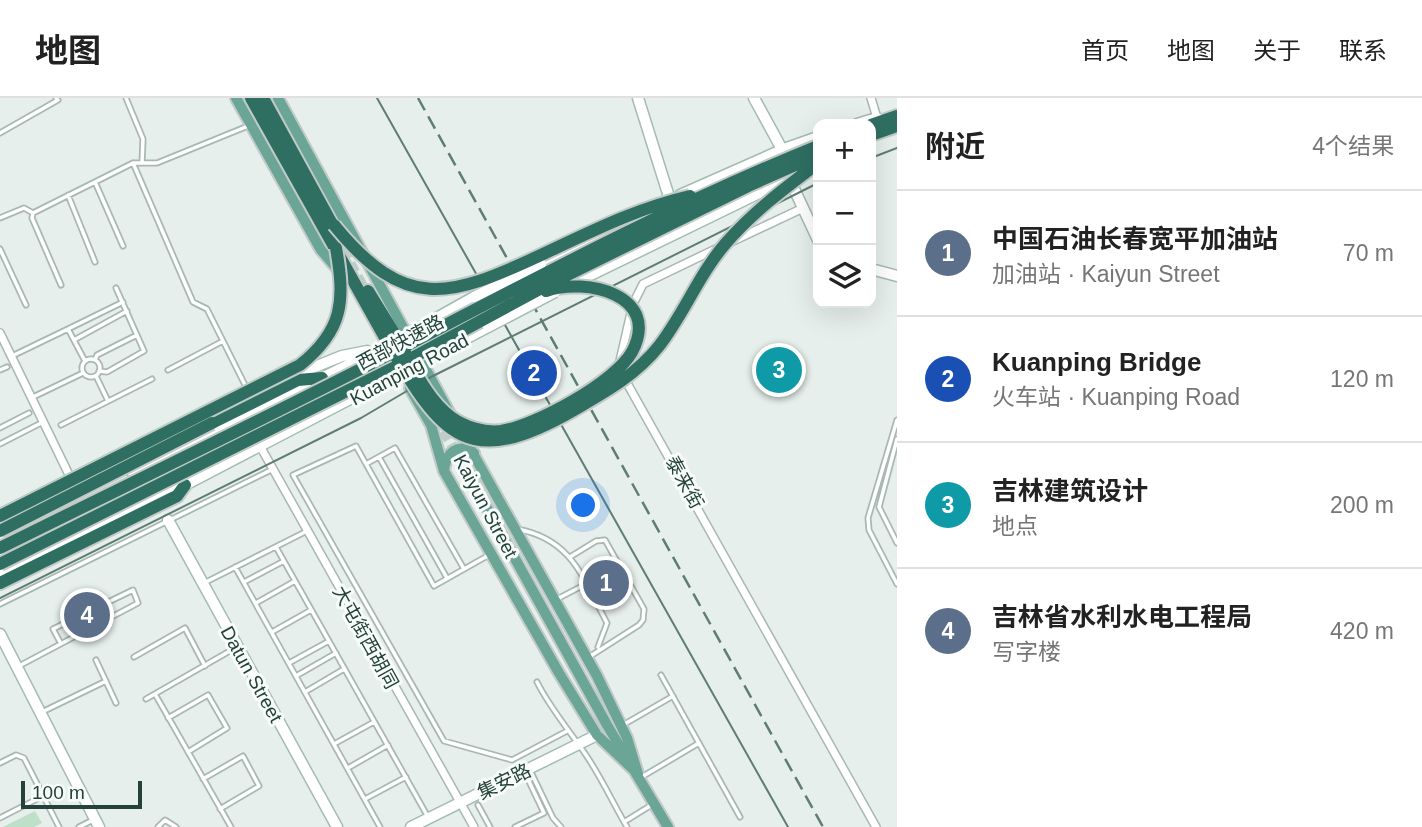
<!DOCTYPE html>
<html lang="zh">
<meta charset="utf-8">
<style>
body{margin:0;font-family:Helvetica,"Noto Sans SC",sans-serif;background:#f6f6f6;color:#222}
.controls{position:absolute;right:21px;top:21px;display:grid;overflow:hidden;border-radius:14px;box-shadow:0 7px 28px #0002}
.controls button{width:63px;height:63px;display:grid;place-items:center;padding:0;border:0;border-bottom:2px solid #e0e0e0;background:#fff;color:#222;font:35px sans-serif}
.scale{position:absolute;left:21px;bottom:18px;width:121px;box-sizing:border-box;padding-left:7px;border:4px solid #24423a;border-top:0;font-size:19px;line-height:24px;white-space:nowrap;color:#24423a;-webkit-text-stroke:5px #f7fbf9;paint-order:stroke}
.you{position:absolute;left:584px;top:408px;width:24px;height:24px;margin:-18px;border:5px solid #fff;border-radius:50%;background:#1a73e8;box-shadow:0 0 0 10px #1a73e833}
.badge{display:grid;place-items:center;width:46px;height:46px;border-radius:50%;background:#804e3d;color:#fff;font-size:23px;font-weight:700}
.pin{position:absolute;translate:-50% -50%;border:4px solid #fff;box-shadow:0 2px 7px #0006}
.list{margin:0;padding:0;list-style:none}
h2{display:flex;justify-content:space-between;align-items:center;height:91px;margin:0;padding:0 28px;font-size:30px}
h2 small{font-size:23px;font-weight:400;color:#767676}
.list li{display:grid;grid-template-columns:46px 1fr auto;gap:21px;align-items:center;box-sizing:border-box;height:126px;padding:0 28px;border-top:2px solid #e0e0e0}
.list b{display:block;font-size:26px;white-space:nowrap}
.list p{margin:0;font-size:23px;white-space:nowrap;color:#767676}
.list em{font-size:23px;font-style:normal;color:#767676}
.icon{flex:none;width:38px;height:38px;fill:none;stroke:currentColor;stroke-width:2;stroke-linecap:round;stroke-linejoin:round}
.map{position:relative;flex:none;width:897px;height:729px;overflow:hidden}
header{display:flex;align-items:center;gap:42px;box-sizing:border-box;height:98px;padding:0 35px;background:#fff;border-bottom:2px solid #e0e0e0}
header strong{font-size:33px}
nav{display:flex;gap:38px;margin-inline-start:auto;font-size:24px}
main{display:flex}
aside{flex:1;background:#fff}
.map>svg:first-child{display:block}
.green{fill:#bfe0c8}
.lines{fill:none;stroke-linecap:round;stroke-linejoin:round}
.primary-tunnel{stroke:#bfccc8;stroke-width:10;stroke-dasharray:10 5;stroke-linecap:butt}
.lane-casing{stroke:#a8b8b2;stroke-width:7}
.street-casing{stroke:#a8b8b2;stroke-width:10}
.secondary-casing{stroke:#a4bbb3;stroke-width:13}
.primary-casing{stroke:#c2cac8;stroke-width:14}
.highway-casing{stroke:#c2cac8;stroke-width:16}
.lane{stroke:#fff;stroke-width:3.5}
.street{stroke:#fff;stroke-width:7}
.secondary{stroke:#fff;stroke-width:10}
.primary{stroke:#6aa596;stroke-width:10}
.highway{stroke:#2f6f62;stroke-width:12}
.tram{stroke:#5f7d75;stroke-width:2}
.rail{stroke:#5f7d75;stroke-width:2.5;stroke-dasharray:14 7;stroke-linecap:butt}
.secondary-bridge-casing{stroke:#a4bbb3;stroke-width:13;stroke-linecap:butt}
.highway-bridge-casing{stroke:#c2cac8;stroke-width:16;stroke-linecap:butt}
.secondary-bridge{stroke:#fff;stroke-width:10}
.highway-bridge{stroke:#2f6f62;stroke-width:12}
.labels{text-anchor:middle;stroke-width:6;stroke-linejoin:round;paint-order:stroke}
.street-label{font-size:19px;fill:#24423a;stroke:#f7fbf9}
</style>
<header>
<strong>地图</strong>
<nav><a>首页</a><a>地图</a><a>关于</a><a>联系</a></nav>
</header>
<main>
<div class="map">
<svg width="897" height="729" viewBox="0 0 897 729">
<rect width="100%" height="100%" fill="#e6efeb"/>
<path class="green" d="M 35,713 L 42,725 L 34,729 L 3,729 Z"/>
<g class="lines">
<path class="primary-tunnel" d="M 336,139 L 370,201
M 436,320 L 466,372"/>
<defs>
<path id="lane" d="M 126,0 L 143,41 L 142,65
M 0,35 L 58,2 L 56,0
M 133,65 L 193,204 L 207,211 L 247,291
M 95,84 L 123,148
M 68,97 L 95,164
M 33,115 L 32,120 L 61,187
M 0,120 L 24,110 L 33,115 L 133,65 L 157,65 L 248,28
M 0,151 L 26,207
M 68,231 L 123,204
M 74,242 L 127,213
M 12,258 L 68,231 L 85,263
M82 270a9 9 0 1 1 18 0a9 9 0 1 1-18 0Z
M 95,262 L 97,257 L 137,237
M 0,272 L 7,269
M 168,272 L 223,243
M 99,273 L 107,274 L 144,253 L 116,190
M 96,278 L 108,303
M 31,300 L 83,275
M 897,322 L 868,420 L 869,432 L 897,486
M 61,327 L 152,281
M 0,330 L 29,315
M 897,341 L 879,409 L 897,445
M 0,346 L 43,324
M 379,359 L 447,480
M 366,366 L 395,350 L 464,471
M 517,431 C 572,441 583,480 607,525 L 598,549
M 276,449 L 428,719
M 489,457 L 434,488 L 356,348 L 293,377 L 444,643 L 512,662 L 567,633
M 570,459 L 596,443 L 605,442 L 644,511 L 643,522 L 639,527 L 589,559
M 235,469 L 380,729
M 206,484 L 307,433
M 244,484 L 284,463
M 557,501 L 586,486
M 256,505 L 295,483
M 0,506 L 271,372
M 272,534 L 311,512
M 134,559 L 185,530 L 205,568
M 96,562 L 116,605
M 289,565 L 329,543
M 19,568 L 138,505 L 133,492 L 53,531 L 60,544
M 661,577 L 740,719
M 296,578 L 336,555
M 537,584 C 550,610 569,632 586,657 C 601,679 613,705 627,729
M 305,594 L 344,571
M 155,596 L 231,729
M 146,601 L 235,550
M 42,614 L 106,583
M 168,620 L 208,597 L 227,630 L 188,654
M 623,627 L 673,598
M 334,646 L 374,624
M 0,665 L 16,657 L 24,660 L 59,729
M 348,670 L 388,647
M 530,672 L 553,720 L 561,729
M 640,680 L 699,645
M 203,681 L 243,658 L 259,688 L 220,711
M 365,701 L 406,679
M 478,707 L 490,729
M 0,720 L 43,698
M 624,724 L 653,706
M 79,729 L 93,722
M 158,729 L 165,722 L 176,729
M 515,729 L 544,715 L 525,675"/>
<path id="street" d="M 871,0 L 877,20
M 731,144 L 801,111
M 0,235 L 73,385
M 619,267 L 633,206 L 643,186 L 720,149
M 623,278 L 876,729
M 260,348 L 474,729"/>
<path id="secondary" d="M 638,0 L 670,102
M 754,0 L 784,55
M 857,26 L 877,20
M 789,80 L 818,142
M 680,97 L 784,51 L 818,39
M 541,166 L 613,130
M 871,171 L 897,178
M 568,188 L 794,78
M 292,278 L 342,258 L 367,253
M 131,373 L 385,249 L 474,199
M 168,422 L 337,729
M 0,474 L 169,389 L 185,387 L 488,229
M 0,536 L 99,729
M 411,729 L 597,637"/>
<path id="primary" d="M 236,0 L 321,152 L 340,174
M 278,0 L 449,314
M 410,290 L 431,327 L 444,373 L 559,575 L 597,637 L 638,676
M 461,334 L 597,578 L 627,640 L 638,676
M 466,372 L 607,627 L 668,729
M 444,373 C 446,354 457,345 474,355"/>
<path id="highway" d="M 251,0 L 388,245
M 263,0 L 338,137
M 871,27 L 897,18
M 871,37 L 897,28
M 368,193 L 397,240
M 212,325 L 298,282 L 322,280
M 0,485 L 177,398 L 185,387"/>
</defs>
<use href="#lane" class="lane-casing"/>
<use href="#street" class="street-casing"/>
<use href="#secondary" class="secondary-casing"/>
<use href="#primary" class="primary-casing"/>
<use href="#highway" class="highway-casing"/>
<use href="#lane" class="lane"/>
<use href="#street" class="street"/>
<use href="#secondary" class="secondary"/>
<use href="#primary" class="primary"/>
<use href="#highway" class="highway"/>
<path class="tram" d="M 377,0 L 788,729
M 871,60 L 897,50
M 0,500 L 361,320 L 429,280 L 818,85"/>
<path class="rail" d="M 418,0 L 823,729"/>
<defs>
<path id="secondary-bridge" d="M 474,199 L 541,166
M 488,229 L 555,194"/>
<path id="highway-bridge" d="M 334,127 C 405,214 449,200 541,157 C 590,134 637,110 690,98
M 397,240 C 412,266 426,301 451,319 C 465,329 484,335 501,333 C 535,328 615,284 632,254 C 662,197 586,179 546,193
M 388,245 C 442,339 468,373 574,312 C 605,294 636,277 659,248 C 684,216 699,176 726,145 C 754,113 785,90 818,65
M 0,418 L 300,267 C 344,232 345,202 336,150
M 0,433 L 212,325
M 0,450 C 131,385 264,321 394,254 C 534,181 672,107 818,48
M 0,466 L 399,267 L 551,185 L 748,88 L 818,57"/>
</defs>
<use href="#secondary-bridge" class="secondary-bridge-casing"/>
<use href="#highway-bridge" class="highway-bridge-casing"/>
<use href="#secondary-bridge" class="secondary-bridge"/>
<use href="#highway-bridge" class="highway-bridge"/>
</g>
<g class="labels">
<g class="street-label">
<text transform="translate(400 244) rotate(-28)" y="7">西部快速路</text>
<text transform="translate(409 271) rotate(-28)" y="7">Kuanping Road</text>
<text transform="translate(685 384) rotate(61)" y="7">泰来街</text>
<text transform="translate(486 408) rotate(62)" y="7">Kaiyun Street</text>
<text transform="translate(366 539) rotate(61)" y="7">大屯街西胡同</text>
<text transform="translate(252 576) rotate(61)" y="7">Datun Street</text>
<text transform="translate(504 683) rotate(-26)" y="7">集安路</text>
</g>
</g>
</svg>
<div class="controls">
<button>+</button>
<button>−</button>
<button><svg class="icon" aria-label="layers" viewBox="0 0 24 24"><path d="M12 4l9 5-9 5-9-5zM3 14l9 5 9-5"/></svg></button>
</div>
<div class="scale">100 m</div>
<div class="you"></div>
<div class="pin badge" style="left:606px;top:485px;background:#5c6f8a">1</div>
<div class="pin badge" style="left:534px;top:275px;background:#1a4fb4">2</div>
<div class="pin badge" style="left:779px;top:272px;background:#0f9aa8">3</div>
<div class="pin badge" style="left:87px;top:517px;background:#5c6f8a">4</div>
</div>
<aside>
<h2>附近<small>4个结果</small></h2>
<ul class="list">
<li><span class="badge" style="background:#5c6f8a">1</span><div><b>中国石油长春宽平加油站</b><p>加油站 · Kaiyun Street</p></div><em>70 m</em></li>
<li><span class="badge" style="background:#1a4fb4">2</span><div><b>Kuanping Bridge</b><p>火车站 · Kuanping Road</p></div><em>120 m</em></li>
<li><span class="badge" style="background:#0f9aa8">3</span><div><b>吉林建筑设计</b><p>地点</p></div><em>200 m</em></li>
<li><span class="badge" style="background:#5c6f8a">4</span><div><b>吉林省水利水电工程局</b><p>写字楼</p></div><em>420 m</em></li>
</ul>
</aside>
</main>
